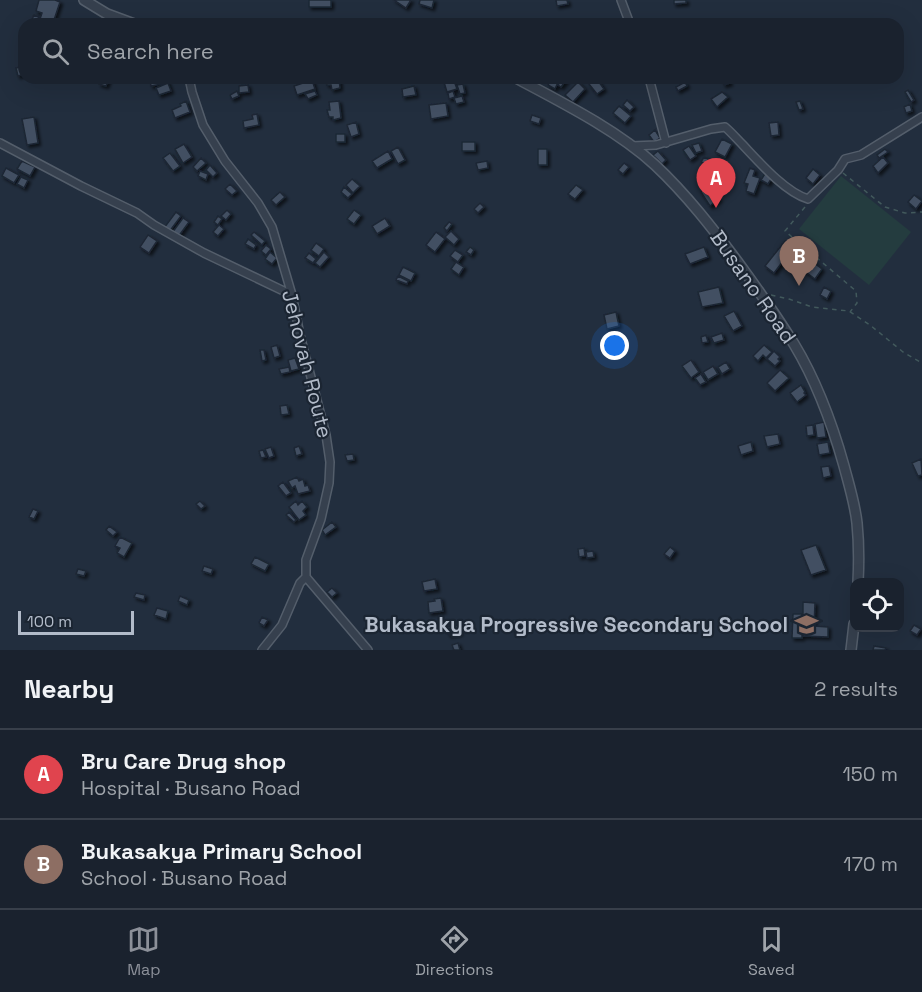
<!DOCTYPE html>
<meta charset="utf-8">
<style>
body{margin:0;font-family:"Space Grotesk",sans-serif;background:#272f3a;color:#f1f3f6}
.controls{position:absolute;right:18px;bottom:18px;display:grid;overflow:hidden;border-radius:12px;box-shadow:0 6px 24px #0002}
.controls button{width:54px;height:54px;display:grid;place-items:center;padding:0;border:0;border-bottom:2px solid #383f4a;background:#1a222e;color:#f1f3f6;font:30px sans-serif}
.scale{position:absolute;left:18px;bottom:15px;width:116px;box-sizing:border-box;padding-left:6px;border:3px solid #b2bbc9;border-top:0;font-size:16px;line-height:21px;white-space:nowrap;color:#b2bbc9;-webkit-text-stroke:4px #1b2532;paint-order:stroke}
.you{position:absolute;left:615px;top:346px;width:21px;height:21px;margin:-15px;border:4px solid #fff;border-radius:50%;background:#1a73e8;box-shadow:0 0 0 9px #1a73e833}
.badge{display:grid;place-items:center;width:39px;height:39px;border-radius:50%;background:#8c9099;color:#fff;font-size:20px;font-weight:700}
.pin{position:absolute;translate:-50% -50px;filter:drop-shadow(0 2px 3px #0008)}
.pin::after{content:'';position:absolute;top:32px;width:21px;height:18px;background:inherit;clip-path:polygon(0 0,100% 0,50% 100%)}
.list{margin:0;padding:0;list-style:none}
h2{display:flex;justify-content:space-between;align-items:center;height:78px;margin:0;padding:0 24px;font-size:26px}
h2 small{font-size:20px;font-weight:400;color:#9fa4aa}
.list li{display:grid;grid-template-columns:39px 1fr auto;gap:18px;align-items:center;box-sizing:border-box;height:90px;padding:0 24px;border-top:2px solid #383f4a}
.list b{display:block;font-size:22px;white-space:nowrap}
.list p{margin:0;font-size:20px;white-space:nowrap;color:#9fa4aa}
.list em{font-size:20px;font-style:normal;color:#9fa4aa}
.icon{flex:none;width:33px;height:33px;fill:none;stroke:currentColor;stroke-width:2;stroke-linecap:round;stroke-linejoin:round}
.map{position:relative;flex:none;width:922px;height:650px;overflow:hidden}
.search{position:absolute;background:#1a222e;box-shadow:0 6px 24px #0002;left:18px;right:18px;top:18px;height:66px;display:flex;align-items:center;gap:15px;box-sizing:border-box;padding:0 21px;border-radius:18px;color:#9fa4aa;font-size:22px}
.sheet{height:258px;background:#1a222e}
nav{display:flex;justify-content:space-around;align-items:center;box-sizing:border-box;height:84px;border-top:2px solid #383f4a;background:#1a222e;font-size:16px;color:#9fa4aa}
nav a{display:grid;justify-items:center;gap:3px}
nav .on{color:#8c9099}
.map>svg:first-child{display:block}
.green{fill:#243c3f}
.building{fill:#435062;stroke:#1d2734;stroke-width:1.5;filter:url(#shadow)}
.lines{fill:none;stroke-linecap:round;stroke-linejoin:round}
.minor-casing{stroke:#545e6b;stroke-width:10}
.tertiary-casing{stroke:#545e6b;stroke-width:12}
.path{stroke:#42595c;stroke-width:1.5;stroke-dasharray:4.5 4.5;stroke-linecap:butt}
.minor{stroke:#36404e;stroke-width:7}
.tertiary{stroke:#36404e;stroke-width:9}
.labels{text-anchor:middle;stroke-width:4.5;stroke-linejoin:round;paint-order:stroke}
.street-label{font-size:21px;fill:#b2bbc9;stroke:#1b2532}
.poi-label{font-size:21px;font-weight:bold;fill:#b2bbc9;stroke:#1b2532;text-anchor:end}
</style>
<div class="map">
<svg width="922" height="650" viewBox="0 0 922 650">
<defs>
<filter id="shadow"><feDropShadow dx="2.5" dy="2.5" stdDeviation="1.5" flood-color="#0009"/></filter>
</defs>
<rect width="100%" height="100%" fill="#222e3e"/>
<path class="green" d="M 841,176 L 911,232 L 869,285 L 799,229 Z"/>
<path class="building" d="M 39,0 L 55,0 L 60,2 L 53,23 L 40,19 L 42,13 L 36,11 Z
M 309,0 L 331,0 L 331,7 L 309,7 Z
M 394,0 L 411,0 L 406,8 Z
M 420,0 L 434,0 L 432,8 L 419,4 Z
M 556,0 L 567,0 L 568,4 L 557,6 Z
M 674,0 L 686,0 L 686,3 L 674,4 Z
M 34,15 L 51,23 L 51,24 L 30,24 Z
M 24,61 L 24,74 L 18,76 L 16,68 L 21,67 L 19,63 Z
M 102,78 L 109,78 L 106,86 L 99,84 Z
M 166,78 L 167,83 L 151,86 L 150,80 Z
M 339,78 L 340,88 L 332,90 L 331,85 L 327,85 L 326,81 Z
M 453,78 L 457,89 L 447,92 L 444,82 Z
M 552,78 L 559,80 L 555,89 L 548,85 Z
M 563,78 L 568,78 L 561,87 L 558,85 Z
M 596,78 L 604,89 L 597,94 L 589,84 Z
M 728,78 L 730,83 L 724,85 L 722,79 Z
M 307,80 L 308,82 L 312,80 L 315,89 L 297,95 L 294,86 L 303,83 L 302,81 Z
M 578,82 L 585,89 L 573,102 L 565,95 Z
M 685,82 L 687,86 L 678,91 L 676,87 Z
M 168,83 L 171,91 L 159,95 L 156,88 Z
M 463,84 L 465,93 L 460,94 L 457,85 Z
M 248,85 L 249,92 L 239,93 L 239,86 Z
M 414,86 L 416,95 L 403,97 L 402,89 Z
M 908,90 L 914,100 L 911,102 L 905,92 Z
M 237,91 L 239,96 L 232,99 L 230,95 Z
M 315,91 L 317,95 L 308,99 L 305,94 Z
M 453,91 L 455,97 L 449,99 L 448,93 Z
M 722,92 L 728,97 L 717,107 L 711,99 Z
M 462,96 L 464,102 L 456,104 L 454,98 Z
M 627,100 L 634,107 L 630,111 L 623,105 Z
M 186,101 L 190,112 L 175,118 L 172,110 L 181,106 L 180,104 Z
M 339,101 L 341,118 L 333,120 L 333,117 L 329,117 L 327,110 L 330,110 L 329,102 Z
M 800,101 L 803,109 L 799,110 L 796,102 Z
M 446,103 L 448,116 L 431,119 L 429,105 Z
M 910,104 L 912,111 L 906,113 L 904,107 Z
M 619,106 L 631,116 L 625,123 L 613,113 Z
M 257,114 L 259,125 L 244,128 L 243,121 L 253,119 L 252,115 Z
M 532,115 L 541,118 L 539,124 L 530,121 Z
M 34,117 L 38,143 L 27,145 L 22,119 Z
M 356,122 L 359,134 L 351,137 L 347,125 Z
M 778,122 L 779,135 L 771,136 L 769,123 Z
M 655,130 L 660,138 L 654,142 L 649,135 Z
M 336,134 L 345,134 L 345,142 L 336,142 Z
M 722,139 L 732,144 L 725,157 L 715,152 Z
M 462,142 L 475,142 L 475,151 L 462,151 Z
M 699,143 L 702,151 L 696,153 L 692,145 Z
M 184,144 L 192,157 L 183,163 L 175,149 Z
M 689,146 L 696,156 L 690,160 L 683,150 Z
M 398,147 L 405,160 L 398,164 L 391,151 Z
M 538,149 L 547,149 L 547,165 L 538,165 Z
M 885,149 L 888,152 L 879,158 L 877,155 Z
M 388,151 L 392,159 L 377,168 L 372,161 Z
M 658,151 L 666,160 L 662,164 L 653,155 Z
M 170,153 L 180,166 L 173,171 L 163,158 Z
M 704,157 L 714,162 L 711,167 L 701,162 Z
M 883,157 L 888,163 L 878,173 L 873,166 Z
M 201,158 L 206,163 L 197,171 L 193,167 Z
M 22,161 L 35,167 L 30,176 L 17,169 Z
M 487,161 L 488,168 L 478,170 L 476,163 Z
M 624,163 L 629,167 L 623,174 L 618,170 Z
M 210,165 L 217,173 L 213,177 L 206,170 Z
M 6,168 L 19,175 L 14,183 L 2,176 Z
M 750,168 L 755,170 L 753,176 L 760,178 L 754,194 L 746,191 L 748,184 L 744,183 Z
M 813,169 L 820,175 L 813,184 L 806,178 Z
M 200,171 L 208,174 L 206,180 L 198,176 Z
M 766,172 L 773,176 L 768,184 L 761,180 Z
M 21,177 L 28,180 L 24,188 L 17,184 Z
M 352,179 L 360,186 L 353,193 L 346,185 Z
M 230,184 L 237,191 L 232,195 L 225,189 Z
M 576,185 L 583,190 L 575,199 L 568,194 Z
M 710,186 L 719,199 L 710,206 L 701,192 Z
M 344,187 L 352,194 L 348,198 L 341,192 Z
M 280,192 L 285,197 L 276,205 L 271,200 Z
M 914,195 L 922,201 L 916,209 L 908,202 Z
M 480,203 L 484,207 L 478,213 L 474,209 Z
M 227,210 L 231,214 L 226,220 L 221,216 Z
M 354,210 L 361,215 L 354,224 L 347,219 Z
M 176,212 L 181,216 L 169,232 L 164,228 Z
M 218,216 L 222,219 L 218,225 L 214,222 Z
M 183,218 L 189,222 L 178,237 L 172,233 Z
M 385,218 L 390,226 L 377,234 L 372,226 Z
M 449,222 L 452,224 L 447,231 L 444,228 Z
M 219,225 L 224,229 L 218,236 L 213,232 Z
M 451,231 L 459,239 L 454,245 L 445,237 Z
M 254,232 L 265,241 L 262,245 L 251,235 Z
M 436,232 L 445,239 L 435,252 L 426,245 Z
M 148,235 L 157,241 L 149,253 L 140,247 Z
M 248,239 L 256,245 L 254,249 L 245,244 Z
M 785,241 L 822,269 L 815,279 L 786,257 L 774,273 L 765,266 Z
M 316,243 L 324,249 L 319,256 L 311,250 Z
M 266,245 L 271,249 L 266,255 L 261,251 Z
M 470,247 L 474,250 L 471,255 L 466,252 Z
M 704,247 L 708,257 L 690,264 L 685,254 Z
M 455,250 L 463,255 L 458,262 L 450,256 Z
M 270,252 L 277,258 L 272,264 L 265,259 Z
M 324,252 L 329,257 L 320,267 L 315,263 Z
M 309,253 L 316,259 L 313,263 L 305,258 Z
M 456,262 L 464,267 L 459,275 L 451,269 Z
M 403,267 L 415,273 L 411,281 L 399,275 Z
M 398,276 L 408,281 L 407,284 L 396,280 Z
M 719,287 L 723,303 L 702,307 L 698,292 Z
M 824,287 L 831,291 L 827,299 L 820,295 Z
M 734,311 L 742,326 L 733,331 L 724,316 Z
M 616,312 L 619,326 L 607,329 L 604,315 Z
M 722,333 L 724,340 L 714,343 L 711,337 Z
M 706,335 L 708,342 L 702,343 L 701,337 Z
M 277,345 L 280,356 L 274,358 L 271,347 Z
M 764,345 L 772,352 L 766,358 L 763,355 L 758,361 L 753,356 Z
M 260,350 L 264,350 L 266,360 L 262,361 Z
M 774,351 L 780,357 L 778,359 L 780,361 L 775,366 L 767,359 Z
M 295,358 L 299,369 L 291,371 L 288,360 Z
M 691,360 L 699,372 L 691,378 L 682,366 Z
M 726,362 L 730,369 L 722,374 L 718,367 Z
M 713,366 L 718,374 L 708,380 L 703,372 Z
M 289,367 L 290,372 L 281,374 L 279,369 Z
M 780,370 L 789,378 L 775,391 L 767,383 Z
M 701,374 L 706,382 L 700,385 L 695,378 Z
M 801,385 L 805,392 L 804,393 L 806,395 L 797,402 L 790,393 Z
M 287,405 L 289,414 L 281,415 L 280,406 Z
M 824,422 L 826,437 L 817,438 L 815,424 Z
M 813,425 L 814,435 L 807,436 L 806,426 Z
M 778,434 L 780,444 L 767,447 L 764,436 Z
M 751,442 L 753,451 L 741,455 L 738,446 Z
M 828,442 L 830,453 L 819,455 L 817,444 Z
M 299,446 L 302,454 L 296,456 L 294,448 Z
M 271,447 L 274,456 L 269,458 L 265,449 Z
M 263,450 L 266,457 L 261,458 L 259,451 Z
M 353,454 L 354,460 L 347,461 L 345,455 Z
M 921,459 L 922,475 L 918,476 L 912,463 Z
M 829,466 L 831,476 L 823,478 L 821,467 Z
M 297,477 L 299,481 L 303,479 L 305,486 L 308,485 L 310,491 L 298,494 L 295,486 L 292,488 L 288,481 Z
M 283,482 L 291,493 L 286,496 L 278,486 Z
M 200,501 L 205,506 L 201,509 L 196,504 Z
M 296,501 L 298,505 L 302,501 L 307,507 L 303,511 L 306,515 L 299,520 L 289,507 Z
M 33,509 L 38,511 L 34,519 L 29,517 Z
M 289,512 L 296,520 L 294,522 L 286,515 Z
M 332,522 L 336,527 L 325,535 L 322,530 Z
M 109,526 L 117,532 L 113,536 L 106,530 Z
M 120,537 L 132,543 L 124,557 L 117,553 L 120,548 L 115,546 Z
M 816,545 L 826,570 L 811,575 L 801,550 Z
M 670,547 L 675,551 L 670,558 L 664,554 Z
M 584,548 L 585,556 L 579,557 L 578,549 Z
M 593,551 L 594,557 L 587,558 L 586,552 Z
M 255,557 L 269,564 L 265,571 L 251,564 Z
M 204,566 L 213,569 L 211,574 L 202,571 Z
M 78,569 L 86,571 L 84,576 L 76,574 Z
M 435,579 L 437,589 L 424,591 L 422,582 Z
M 332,588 L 337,593 L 332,597 L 327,592 Z
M 136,593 L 145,595 L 144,600 L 134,597 Z
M 180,596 L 189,600 L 187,605 L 178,601 Z
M 441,598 L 443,611 L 429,613 L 428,602 L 435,601 L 434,599 Z
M 803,602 L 815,603 L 814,626 L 828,627 L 828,637 L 803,636 Z
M 157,608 L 168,611 L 166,619 L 154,615 Z
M 793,614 L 802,614 L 802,638 L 792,638 Z
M 262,617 L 268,620 L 264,626 L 259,623 Z
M 513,620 L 518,620 L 518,631 L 513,631 Z
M 458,625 L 460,633 L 449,635 L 445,627 Z
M 914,625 L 921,629 L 917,635 L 910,631 Z
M 458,643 L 460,650 L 454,650 L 452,645 Z
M 874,646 L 886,648 L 885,650 L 873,650 Z"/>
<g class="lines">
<defs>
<path id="minor" d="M 621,0 L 630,24
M 189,78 L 192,92 L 203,125 L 225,161 L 258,203 L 272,227 L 292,295 L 300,335 L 326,435 L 330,462 L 329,483 L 321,519 L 306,560 L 306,577 L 368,650
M 649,78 L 666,143
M 0,143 L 81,186 L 137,213 L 154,225 L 204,253 L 292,295
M 632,146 L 656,145 L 711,129 L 725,127 C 731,132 736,138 742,144 C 759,162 785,192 808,199 L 838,170 L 845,159 L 861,155 L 922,117
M 262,650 L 282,625 L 300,583 L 306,577"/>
<path id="tertiary" d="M 84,0 L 107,14 L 134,24
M 516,78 C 561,102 617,130 655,165 C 687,195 714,230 740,265 C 759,291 777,317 794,344 C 817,382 832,423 844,466 C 849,485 855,504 857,523 C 859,543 859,563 858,582
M 851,650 L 854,624"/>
</defs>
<use href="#minor" class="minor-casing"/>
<use href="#tertiary" class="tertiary-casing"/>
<path class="path" d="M 843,173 L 885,207 L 905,213 L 922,212
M 805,207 L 785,231 L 856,291 L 857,303 L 850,312
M 771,295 L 789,299 L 812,307 L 849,311 L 870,325 L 903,352 L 922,363"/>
<use href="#minor" class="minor"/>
<use href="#tertiary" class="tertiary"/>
</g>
<defs>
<symbol id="school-bare" viewBox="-9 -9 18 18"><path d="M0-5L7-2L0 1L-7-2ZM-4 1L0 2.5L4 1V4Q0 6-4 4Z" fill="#8d6e63" stroke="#1b2532" stroke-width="2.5" paint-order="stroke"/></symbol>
</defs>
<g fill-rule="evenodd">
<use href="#school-bare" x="790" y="608" width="33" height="33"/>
</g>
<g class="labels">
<g class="street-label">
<text transform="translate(753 287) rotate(55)" y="7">Busano Road</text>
<text transform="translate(307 364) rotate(76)" y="7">Jehovah Route</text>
</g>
<g class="poi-label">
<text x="788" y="632">Bukasakya Progressive Secondary School</text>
</g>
</g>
</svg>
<div class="controls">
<button><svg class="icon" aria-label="locate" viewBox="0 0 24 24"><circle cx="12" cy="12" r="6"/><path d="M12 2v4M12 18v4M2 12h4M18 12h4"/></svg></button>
</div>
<div class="scale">100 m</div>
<div class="you"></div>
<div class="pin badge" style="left:716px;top:208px;background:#e0444e">A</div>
<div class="pin badge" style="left:799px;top:286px;background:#8d6e63">B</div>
<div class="search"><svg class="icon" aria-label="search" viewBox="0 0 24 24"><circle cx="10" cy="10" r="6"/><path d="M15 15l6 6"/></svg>Search here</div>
</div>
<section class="sheet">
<h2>Nearby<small>2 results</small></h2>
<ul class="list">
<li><span class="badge" style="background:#e0444e">A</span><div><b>Bru Care Drug shop</b><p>Hospital · Busano Road</p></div><em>150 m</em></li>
<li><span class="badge" style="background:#8d6e63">B</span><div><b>Bukasakya Primary School</b><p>School · Busano Road</p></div><em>170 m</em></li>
</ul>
</section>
<nav>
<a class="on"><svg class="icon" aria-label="map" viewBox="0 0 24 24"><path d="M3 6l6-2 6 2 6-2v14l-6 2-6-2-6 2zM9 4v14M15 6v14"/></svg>Map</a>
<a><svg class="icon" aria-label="directions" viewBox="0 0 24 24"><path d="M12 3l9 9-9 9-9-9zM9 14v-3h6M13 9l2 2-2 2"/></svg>Directions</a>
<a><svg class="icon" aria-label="saved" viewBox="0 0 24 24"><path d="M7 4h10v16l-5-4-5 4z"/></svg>Saved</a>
</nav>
